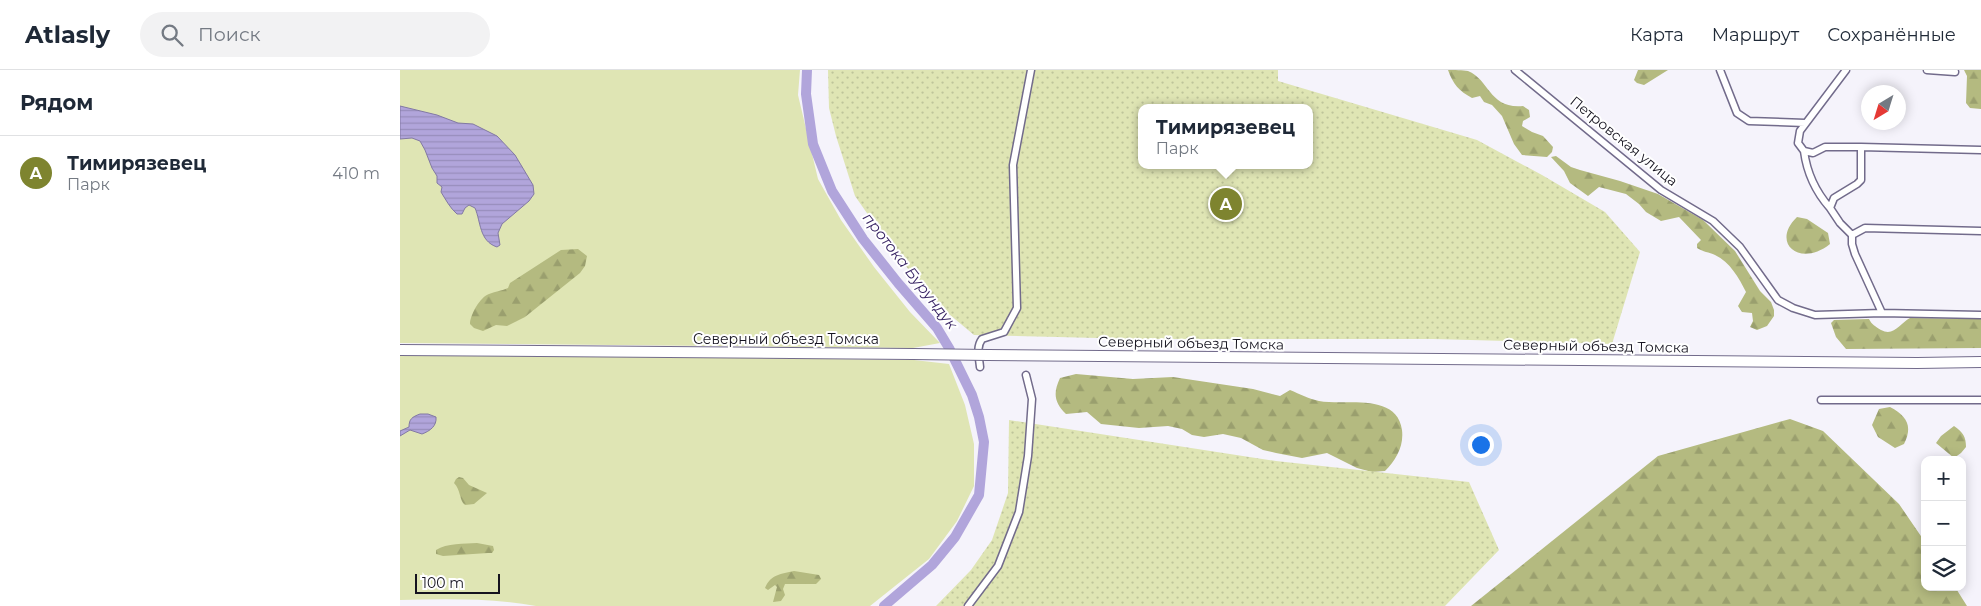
<!DOCTYPE html>
<html lang="ru">
<meta charset="utf-8">
<style>
body{margin:0;font-family:Montserrat,sans-serif;background:#f2f2f3;color:#1f2937}
.controls{position:absolute;right:15px;bottom:15px;display:grid;overflow:hidden;border-radius:10px;box-shadow:0 2px 12px #0003}
.controls button{width:45px;height:45px;display:grid;place-items:center;padding:0;border:0;border-bottom:1px solid #e0e1e3;background:#fff;color:#1f2937;font:25px sans-serif}
.compass{position:absolute;left:1461px;top:15px;width:45px;height:45px;border-radius:50%;background:#fff;box-shadow:0 2px 12px #0003;rotate:218deg}
.scale{position:absolute;left:15px;bottom:12px;width:85px;box-sizing:border-box;padding-left:5px;border:2px solid #15131f;border-top:0;font-size:14px;line-height:18px;white-space:nowrap;color:#15131f;-webkit-text-stroke:4px #fff;paint-order:stroke}
.you{position:absolute;left:1080px;top:374px;width:18px;height:18px;margin:-12px;border:4px solid #fff;border-radius:50%;background:#1a73e8;box-shadow:0 0 0 8px #1a73e833}
.badge{display:grid;place-items:center;width:32px;height:32px;border-radius:50%;background:#7e842f;color:#fff;font-size:16px;font-weight:700}
.pin{position:absolute;translate:-50% -50%;border:2px solid #fff;box-shadow:0 1px 5px #0006}
.popup{position:absolute;left:738px;top:34px;width:175px;height:65px;box-sizing:border-box;display:grid;place-content:center;border-radius:10px;background:#fff;filter:drop-shadow(0 1px 4px #0005);font-size:16px;white-space:nowrap;color:#747a83}
.popup b{font-size:19px;color:#1f2937}
.popup::after{content:'';position:absolute;left:50%;top:100%;margin-left:-10px;border:10px solid transparent;border-top-color:#fff}
.list{margin:0;padding:0;list-style:none}
h2{display:flex;justify-content:space-between;align-items:center;height:65px;margin:0;padding:0 20px;font-size:21px}
h2 small{font-size:16px;font-weight:400;color:#747a83}
.list li{display:grid;grid-template-columns:32px 1fr auto;gap:15px;align-items:center;box-sizing:border-box;height:75px;padding:0 20px;border-top:1px solid #e0e1e3}
.list b{display:block;font-size:19px;white-space:nowrap}
.list p{margin:0;font-size:16px;white-space:nowrap;color:#747a83}
.list em{font-size:16px;font-style:normal;color:#747a83}
.icon{flex:none;width:28px;height:28px;fill:none;stroke:currentColor;stroke-width:2;stroke-linecap:round;stroke-linejoin:round}
.map{position:relative;flex:none;width:1581px;height:536px;overflow:hidden}
header{display:flex;align-items:center;gap:30px;box-sizing:border-box;height:70px;padding:0 25px;background:#fff;border-bottom:1px solid #e0e1e3}
header strong{font-size:24px}
nav{display:flex;gap:28px;margin-inline-start:auto;font-size:18px}
.search{width:350px;height:45px;background:#f2f2f3;display:flex;align-items:center;gap:12px;box-sizing:border-box;padding:0 18px;border-radius:28px;color:#747a83;font-size:19px}
main{display:flex}
aside{flex:1;background:#fff}
.map>svg:first-child{display:block}
.grass{fill:#dfe5b4}
.forest{fill:url(#forest-firs)}
.garden{fill:url(#garden-dots);fill-rule:evenodd}
.water{fill:url(#water-rules);stroke:#8279a3}
.lines{fill:none;stroke-linecap:round;stroke-linejoin:round}
.river{stroke:#b1a5db;stroke-width:10}
.street-casing{stroke:#726b8b;stroke-width:9}
.primary-casing{stroke:#726b8b;stroke-width:12}
.street{stroke:#fff;stroke-width:6}
.primary{stroke:#fff;stroke-width:10}
.primary-bridge-casing{stroke:#726b8b;stroke-width:12;stroke-linecap:butt}
.primary-bridge{stroke:#fff;stroke-width:10}
.labels{text-anchor:middle;stroke-width:4;stroke-linejoin:round;paint-order:stroke}
.street-label{font-size:14px;fill:#15131f;stroke:#fff}
.water-label{font-size:15px;font-style:italic;fill:#382464;stroke:#fff}
</style>
<header>
<strong>Atlasly</strong>
<div class="search"><svg class="icon" aria-label="search" viewBox="0 0 24 24"><circle cx="10" cy="10" r="6"/><path d="M15 15l6 6"/></svg>Поиск</div>
<nav><a>Карта</a><a>Маршрут</a><a>Сохранённые</a></nav>
</header>
<main>
<aside>
<h2>Рядом<small></small></h2>
<ul class="list">
<li><span class="badge">A</span><div><b>Тимирязевец</b><p>Парк</p></div><em>410 m</em></li>
</ul>
</aside>
<div class="map">
<svg width="1581" height="536" viewBox="0 0 1581 536">
<defs>
<pattern id="forest-firs" width="22" height="20" patternUnits="userSpaceOnUse" patternTransform="scale(1.25)"><rect width="22" height="20" fill="#b4ba80"/><path d="M5 1l3.5 6h-7zM16 11l3.5 6h-7z" fill="#9a9f6e"/></pattern>
<pattern id="garden-dots" width="8" height="8" patternUnits="userSpaceOnUse" patternTransform="scale(1.25)"><rect width="8" height="8" fill="#dfe5b4"/><path d="M2 2h.1M6 6h.1" fill="none" stroke="#bec49a" stroke-width="1.8" stroke-linecap="round"/></pattern>
<pattern id="water-rules" width="6" height="5" patternUnits="userSpaceOnUse" patternTransform="scale(1.25)"><rect width="6" height="5" fill="#b1a5db"/><path d="M0 2.5h6" fill="none" stroke="#978dbc"/></pattern>
</defs>
<rect width="100%" height="100%" fill="#f5f3fb"/>
<path class="grass" d="M 0,0 L 400,0 L 398,25 L 418,109 L 441,150 L 474,197 L 510,242 L 540,273 L 513,278 L 0,273 Z
M 0,284 L 514,290 L 549,294 L 565,335 L 574,374 L 574,416 L 557,451 L 529,489 L 470,536 L 136,536 C 91,528 46,529 0,530 Z"/>
<path class="forest" d="M 1048,0 C 1054,0 1063,0 1068,1 C 1090,10 1089,39 1123,36 L 1129,40 L 1130,47 L 1123,51 L 1122,56 L 1132,62 L 1143,66 L 1153,77 L 1152,82 L 1147,87 L 1122,85 L 1114,74 L 1102,46 L 1092,35 L 1084,32 L 1080,26 L 1072,28 C 1059,21 1053,14 1048,0 Z
M 1238,0 L 1268,0 L 1244,15 L 1237,13 L 1234,10 Z
M 1564,0 L 1581,0 L 1581,39 L 1570,38 L 1566,33 L 1567,6 Z
M 1156,86 L 1171,97 L 1180,100 L 1220,111 L 1258,124 L 1303,150 L 1335,181 L 1360,221 L 1371,232 L 1374,240 L 1374,246 L 1367,256 L 1357,260 L 1350,257 L 1353,251 L 1352,243 L 1342,242 L 1338,236 L 1346,222 C 1339,208 1330,192 1315,185 C 1309,182 1303,182 1297,178 L 1297,174 L 1301,170 L 1279,147 L 1261,151 L 1246,142 L 1239,134 L 1226,124 L 1199,117 L 1188,126 L 1170,113 L 1164,101 L 1151,87 Z
M 1397,147 L 1407,149 L 1428,163 L 1430,174 C 1400,198 1370,173 1397,147 Z
M 178,179 L 187,186 L 185,196 L 180,203 L 125,247 L 107,256 L 96,255 L 83,261 L 74,258 L 70,254 C 70,245 80,227 89,224 C 96,221 102,221 108,218 L 110,213 L 161,180 Z
M 1510,248 L 1581,249 L 1581,278 L 1446,279 L 1436,267 L 1431,253 L 1434,250 L 1469,249 C 1472,255 1475,256 1481,260 C 1494,267 1500,253 1510,248 Z
M 676,304 L 733,309 L 773,307 L 853,319 L 880,326 L 890,320 C 900,324 909,329 919,331 C 944,336 997,322 1002,360 C 1004,376 996,390 985,401 L 972,402 L 957,398 L 927,383 L 902,388 L 876,383 L 863,380 L 841,368 L 823,364 L 804,367 L 792,365 L 782,359 L 768,356 L 739,358 L 701,354 L 687,342 L 666,344 C 654,332 653,323 660,308 Z
M 1490,337 C 1507,346 1513,356 1504,374 L 1495,378 L 1478,367 L 1472,355 L 1479,339 Z
M 1390,349 L 1423,361 L 1499,434 L 1525,472 L 1525,517 L 1555,517 L 1567,536 L 1071,536 L 1258,386 Z
M 1554,356 C 1563,362 1566,367 1566,377 L 1561,383 L 1554,388 L 1536,373 L 1541,366 Z
M 59,407 L 63,408 L 69,415 L 87,423 L 74,434 L 65,435 C 59,430 61,420 54,413 L 56,409 Z
M 77,473 L 93,476 L 94,480 L 92,483 L 88,483 L 43,486 L 36,484 L 36,480 C 47,473 64,474 77,473 Z
M 394,501 L 419,505 L 421,509 L 416,514 L 385,514 L 383,519 L 385,525 L 381,531 L 373,532 L 377,517 L 375,515 L 368,520 L 365,518 C 371,504 381,504 394,501 Z"/>
<path class="garden" d="M 428,0 L 878,0 L 878,11 L 1077,70 L 1142,105 L 1205,142 L 1240,182 L 1212,274 L 1033,269 L 739,269 L 574,265 L 543,239 L 497,186 L 455,126 L 436,66 L 429,38 ZM 742,38 L 910,38 L 910,95 L 742,95 Z
M 609,350 L 876,391 L 1069,412 L 1099,480 L 1045,536 L 536,536 L 571,500 L 592,470 L 608,423 Z"/>
<path class="water" d="M 0,36 L 37,45 L 58,53 L 73,54 L 97,66 L 115,85 L 133,115 L 134,124 L 129,131 L 102,154 L 98,163 L 100,175 L 97,177 C 79,171 81,152 75,138 L 69,135 L 65,138 L 62,144 L 57,144 C 50,138 46,130 41,122 L 42,117 L 37,113 L 37,106 L 32,98 L 25,80 L 20,71 L 12,68 L 0,69 Z
M 20,344 L 28,344 L 36,347 C 37,356 30,361 22,364 L 10,360 L 0,366 L 0,361 L 9,357 C 9,349 12,347 20,344 Z"/>
<g class="lines">
<path class="river" d="M 407,0 L 406,24 L 413,74 L 432,121 L 463,169 L 498,213 L 537,258 L 549,278 L 572,325 L 579,347 L 584,372 L 579,425 L 555,467 L 532,495 L 484,536"/>
<defs>
<path id="street" d="M 1115,0 L 1261,120 L 1313,151 L 1340,177 L 1378,230 L 1393,238 L 1415,245 L 1482,243 L 1581,245
M 1320,0 L 1337,43 L 1349,51 L 1405,53
M 1446,0 L 1400,61 L 1398,73 L 1404,81 L 1413,83 L 1425,77 L 1461,77 L 1461,110 L 1457,114 L 1434,128 L 1430,138 L 1440,153 L 1452,165 L 1452,174 L 1455,184 L 1482,243
M 1527,0 L 1555,2
M 1461,77 L 1581,80
M 1404,81 C 1407,104 1415,121 1430,138
M 1452,165 L 1465,158 L 1581,161
M 580,297 C 579,287 576,277 582,269 L 604,262 L 617,238 L 613,95 L 631,0
M 1421,330 L 1581,330
M 568,536 L 598,496 L 619,442 L 628,386 L 632,329 L 626,305"/>
<path id="primary" d="M 0,280 L 513,284
M 588,285 L 1517,293 L 1581,292"/>
</defs>
<use href="#street" class="street-casing"/>
<use href="#primary" class="primary-casing"/>
<use href="#street" class="street"/>
<use href="#primary" class="primary"/>
<defs>
<path id="primary-bridge" d="M 513,284 L 588,285"/>
</defs>
<use href="#primary-bridge" class="primary-bridge-casing"/>
<use href="#primary-bridge" class="primary-bridge"/>
</g>
<g class="labels">
<g class="street-label">
<text transform="translate(1224 71) rotate(39)" y="5">Петровская улица</text>
<text x="386" y="274">Северный объезд Томска</text>
<text transform="translate(791 273) rotate(1)" y="5">Северный объезд Томска</text>
<text transform="translate(1196 276) rotate(1)" y="5">Северный объезд Томска</text>
</g>
<g class="water-label">
<text transform="translate(510 201) rotate(52)" y="5">протока Бурундук</text>
</g>
</g>
</svg>
<div class="controls">
<button>+</button>
<button>−</button>
<button><svg class="icon" aria-label="layers" viewBox="0 0 24 24"><path d="M12 4l9 5-9 5-9-5zM3 14l9 5 9-5"/></svg></button>
</div>
<svg class="compass" viewBox="-18 -18 36 36"><path d="M0-13l5 13h-10z" fill="#e53935"/><path d="M0 13l5-13h-10z" fill="#747a83"/></svg>
<div class="scale">100 m</div>
<div class="you"></div>
<div class="pin badge" style="left:826px;top:134px">A</div>
<div class="popup"><b>Тимирязевец</b>Парк</div>
</div>
</main>
